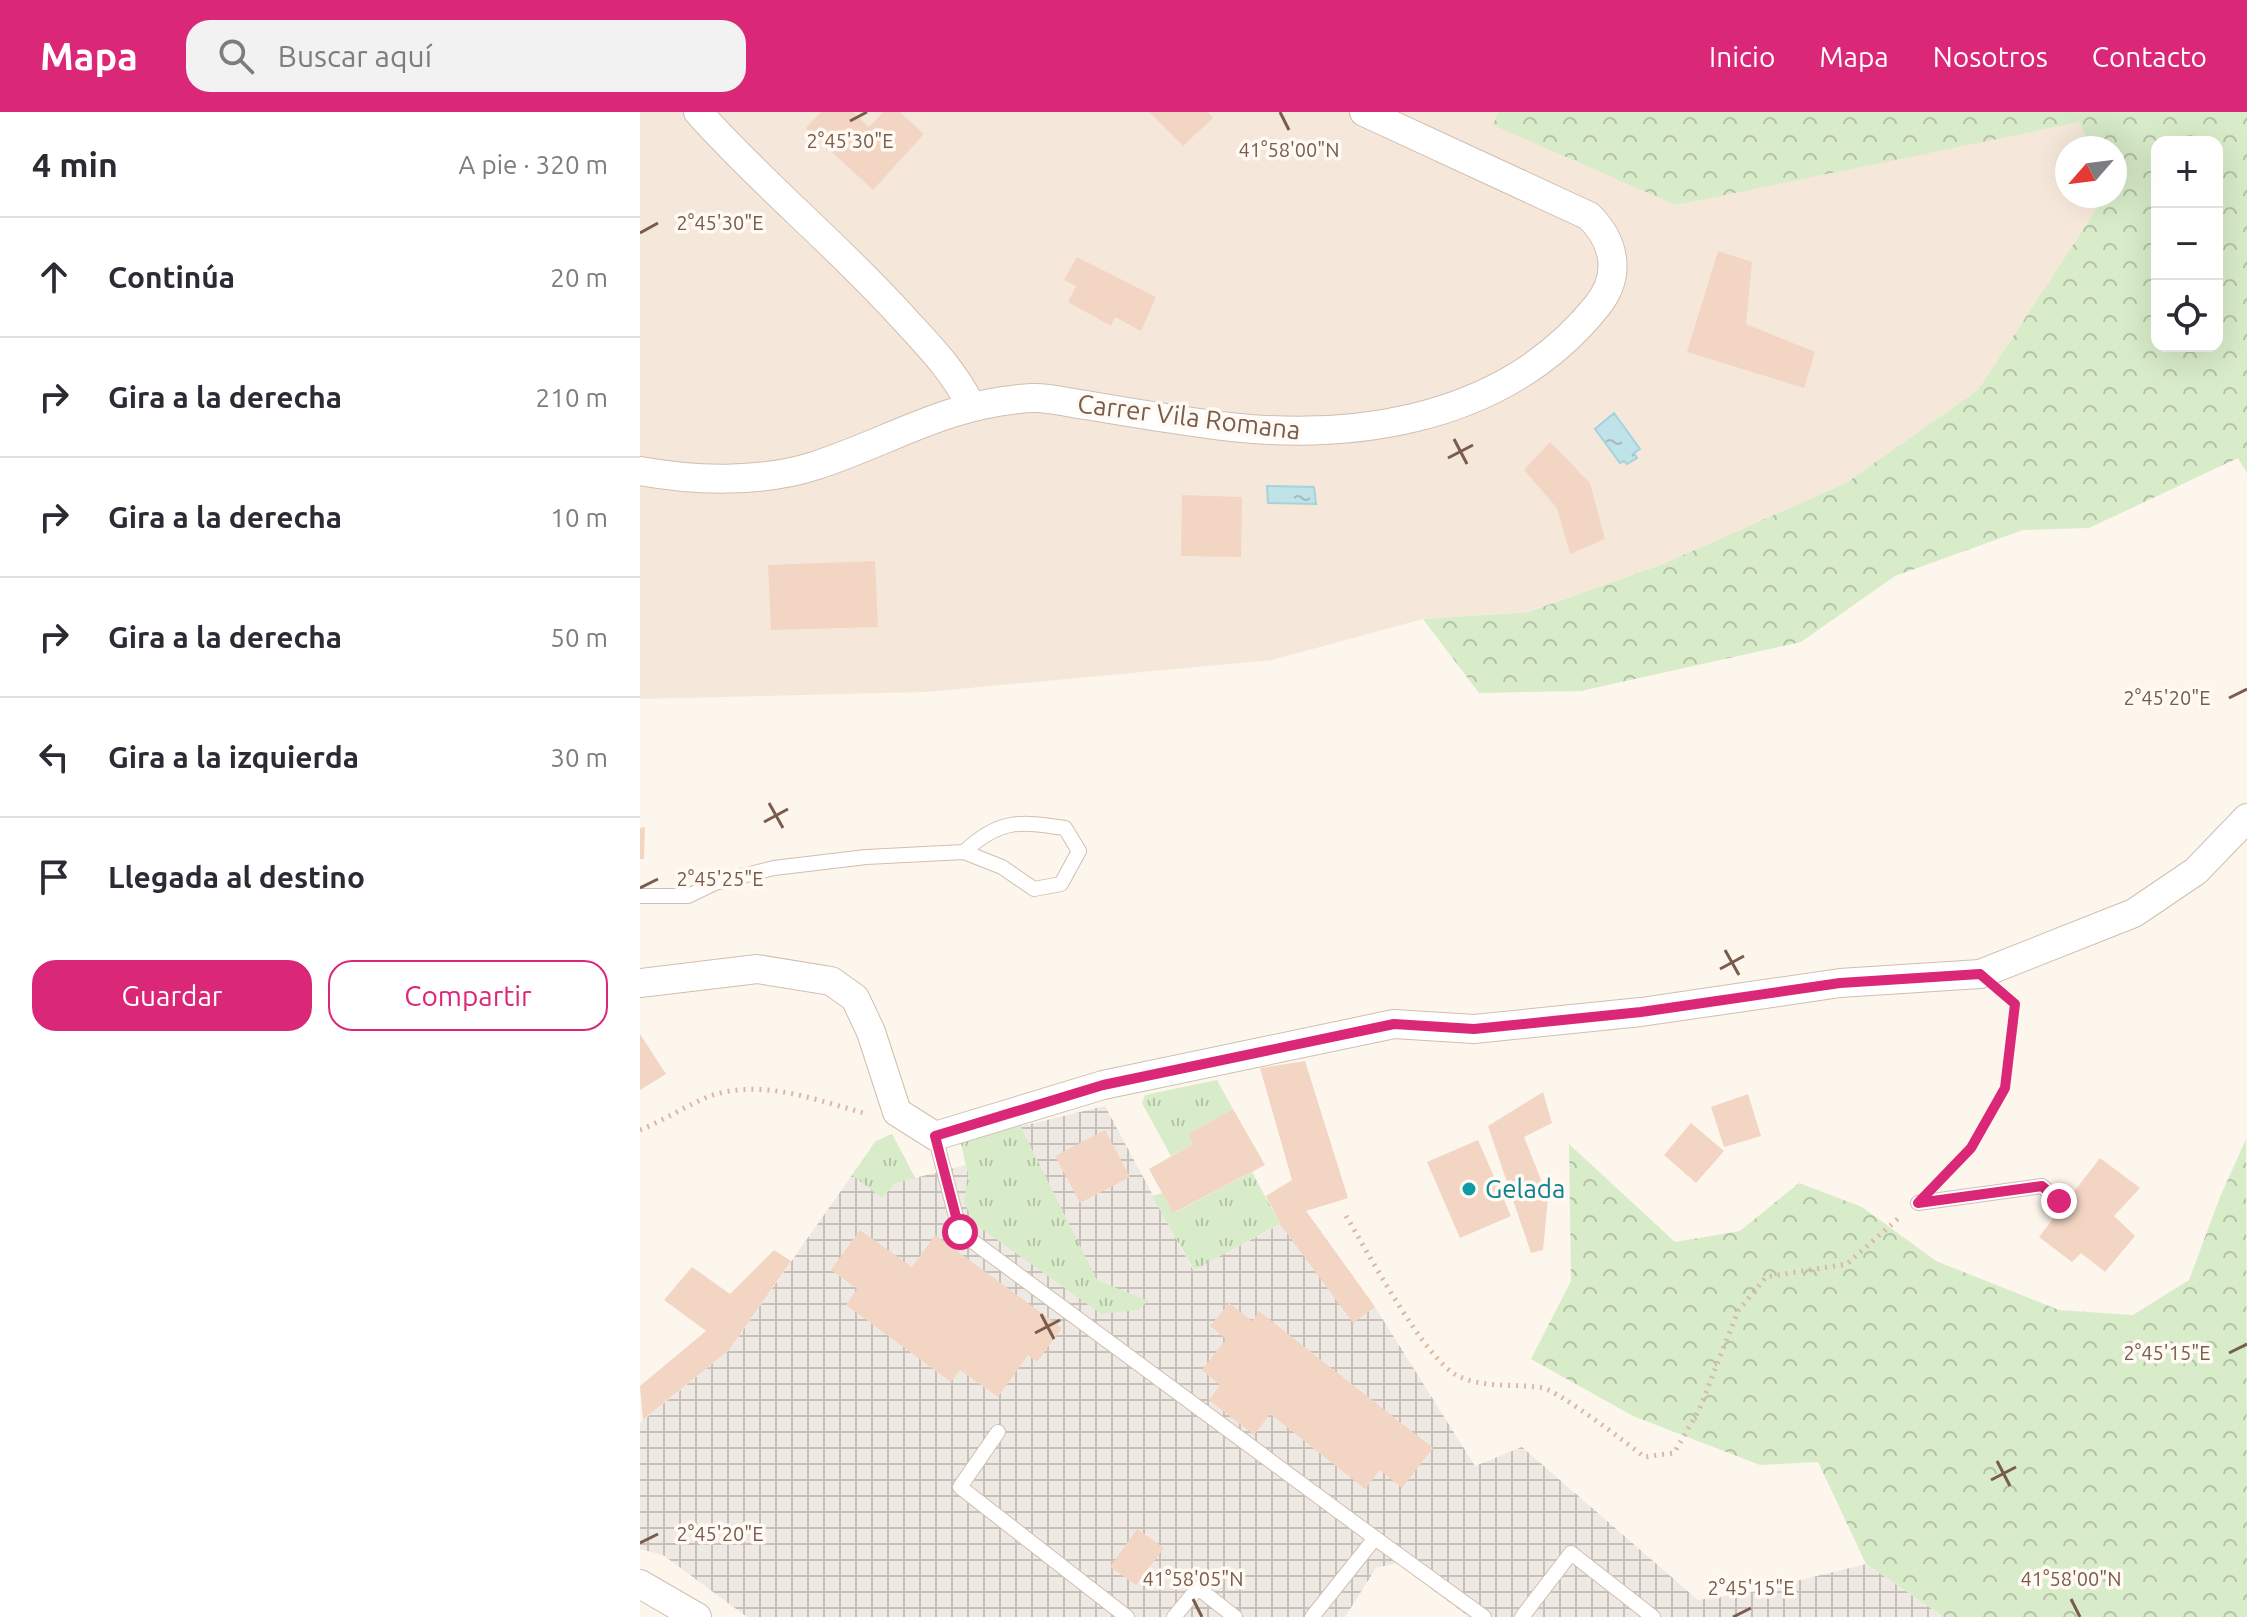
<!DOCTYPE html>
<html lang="es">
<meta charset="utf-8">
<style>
body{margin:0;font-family:Ubuntu,sans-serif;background:#f2f2f3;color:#2b2b33}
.controls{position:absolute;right:24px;top:24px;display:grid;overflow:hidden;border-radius:16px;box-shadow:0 8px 32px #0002}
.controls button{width:72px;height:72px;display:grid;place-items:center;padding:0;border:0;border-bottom:2px solid #e1e1e2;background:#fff;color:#2b2b33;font:40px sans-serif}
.compass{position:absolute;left:1415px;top:24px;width:72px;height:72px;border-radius:50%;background:#fff;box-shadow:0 8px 32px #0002;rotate:242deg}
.stop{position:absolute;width:24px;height:24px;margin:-18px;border:6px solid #db2777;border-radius:50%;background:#fff}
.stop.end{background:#db2777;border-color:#fff;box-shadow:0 2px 8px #0008}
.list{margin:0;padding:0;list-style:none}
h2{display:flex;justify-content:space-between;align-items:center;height:104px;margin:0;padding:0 32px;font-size:34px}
h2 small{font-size:26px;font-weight:400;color:#7c7c81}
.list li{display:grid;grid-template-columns:52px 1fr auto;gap:24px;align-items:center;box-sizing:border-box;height:120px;padding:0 32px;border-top:2px solid #e1e1e2}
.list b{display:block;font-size:30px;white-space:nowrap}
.list em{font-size:26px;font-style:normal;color:#7c7c81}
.actions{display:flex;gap:16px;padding:24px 32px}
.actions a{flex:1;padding:18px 0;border:2px solid #db2777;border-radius:24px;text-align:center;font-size:28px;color:#db2777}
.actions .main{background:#db2777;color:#fff}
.icon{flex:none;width:44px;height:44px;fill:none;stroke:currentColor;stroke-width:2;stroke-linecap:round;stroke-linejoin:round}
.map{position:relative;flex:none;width:1607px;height:1505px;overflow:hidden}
header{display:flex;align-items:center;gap:48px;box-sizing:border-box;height:112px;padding:0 40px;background:#db2777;color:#fff}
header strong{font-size:38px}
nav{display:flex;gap:44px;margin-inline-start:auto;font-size:28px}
.search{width:560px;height:72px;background:#f2f2f3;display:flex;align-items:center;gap:20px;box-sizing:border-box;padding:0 28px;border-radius:24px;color:#7c7c81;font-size:30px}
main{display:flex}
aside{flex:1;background:#fff}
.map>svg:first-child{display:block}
.residential{fill:#f5e8da}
.industrial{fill:url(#industrial-grid)}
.grass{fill:url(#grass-tufts)}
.forest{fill:url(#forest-crowns);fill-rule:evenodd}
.water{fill:url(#water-ripples);stroke:#a5d3da;stroke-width:2}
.building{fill:#f3d5c3}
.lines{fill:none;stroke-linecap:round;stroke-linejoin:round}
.service-casing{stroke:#d1beb0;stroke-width:16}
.minor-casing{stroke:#d1beb0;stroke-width:30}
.path{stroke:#d9b8a5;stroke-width:5;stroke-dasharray:2 6;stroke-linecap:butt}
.service{stroke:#fff;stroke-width:14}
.minor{stroke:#fff;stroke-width:28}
.route{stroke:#db2777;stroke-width:10}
.ticks{fill:none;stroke:#7a5c4d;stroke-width:3}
.culture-dot{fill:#0f9aa8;stroke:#fffaf3;stroke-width:3}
.labels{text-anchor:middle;stroke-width:7;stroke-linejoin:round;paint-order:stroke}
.street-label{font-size:26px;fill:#7a5c4d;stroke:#fffaf3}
.culture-label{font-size:26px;fill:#0d838f;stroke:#fffaf3;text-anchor:start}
.ticks-label{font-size:20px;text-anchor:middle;fill:#7a5c4d;stroke:#fffaf3;stroke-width:7;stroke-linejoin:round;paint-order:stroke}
</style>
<header>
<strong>Mapa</strong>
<div class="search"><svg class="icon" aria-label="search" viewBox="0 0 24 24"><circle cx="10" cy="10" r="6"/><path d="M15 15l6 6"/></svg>Buscar aquí</div>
<nav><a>Inicio</a><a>Mapa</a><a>Nosotros</a><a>Contacto</a></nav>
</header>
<main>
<aside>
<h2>4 min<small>A pie · 320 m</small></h2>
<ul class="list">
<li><svg class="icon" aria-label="ahead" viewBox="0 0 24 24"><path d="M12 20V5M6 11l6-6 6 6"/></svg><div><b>Continúa</b></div><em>20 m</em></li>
<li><svg class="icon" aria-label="right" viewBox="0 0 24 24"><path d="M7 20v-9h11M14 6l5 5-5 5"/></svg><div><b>Gira a la derecha</b></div><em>210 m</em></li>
<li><svg class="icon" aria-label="right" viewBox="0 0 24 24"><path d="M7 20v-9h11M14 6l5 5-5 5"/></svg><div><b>Gira a la derecha</b></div><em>10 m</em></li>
<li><svg class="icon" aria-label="right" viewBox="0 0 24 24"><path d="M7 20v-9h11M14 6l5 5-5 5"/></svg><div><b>Gira a la derecha</b></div><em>50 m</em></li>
<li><svg class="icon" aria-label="left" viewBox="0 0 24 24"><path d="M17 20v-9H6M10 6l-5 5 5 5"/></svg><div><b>Gira a la izquierda</b></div><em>30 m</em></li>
<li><svg class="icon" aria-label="arrive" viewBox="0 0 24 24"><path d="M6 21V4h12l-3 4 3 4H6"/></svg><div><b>Llegada al destino</b></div></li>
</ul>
<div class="actions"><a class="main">Guardar</a><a>Compartir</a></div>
</aside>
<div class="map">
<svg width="1607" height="1505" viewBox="0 0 1607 1505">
<defs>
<pattern id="industrial-grid" width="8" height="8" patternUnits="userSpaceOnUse" patternTransform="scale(2)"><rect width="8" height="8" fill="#efe9e4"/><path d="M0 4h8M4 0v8" fill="none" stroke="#c7c0bb"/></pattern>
<pattern id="grass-tufts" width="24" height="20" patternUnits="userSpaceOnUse" patternTransform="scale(2)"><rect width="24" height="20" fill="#d8ecc9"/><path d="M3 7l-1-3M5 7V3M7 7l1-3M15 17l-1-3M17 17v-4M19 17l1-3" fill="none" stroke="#b4c2a5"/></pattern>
<pattern id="forest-crowns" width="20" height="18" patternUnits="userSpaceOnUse" patternTransform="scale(2)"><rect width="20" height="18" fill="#d8ecc9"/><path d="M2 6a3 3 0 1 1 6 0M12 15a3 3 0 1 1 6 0" fill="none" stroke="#b4c2a5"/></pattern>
<pattern id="water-ripples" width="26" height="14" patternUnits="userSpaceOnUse" patternTransform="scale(2)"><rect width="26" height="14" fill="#bfe3e8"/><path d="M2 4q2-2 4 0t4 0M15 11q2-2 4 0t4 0" fill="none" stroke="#a0bbbe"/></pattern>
</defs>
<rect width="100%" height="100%" fill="#fdf6ec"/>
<path class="residential" d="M 0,0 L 858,0 L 853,12 L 1302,36 L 1441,10 L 1450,36 L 1427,36 L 1427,84 L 1465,84 L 1338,278 L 1206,371 L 1023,452 L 887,500 L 783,507 L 632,548 L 286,580 L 0,587 Z"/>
<path class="industrial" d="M 465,994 L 553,1158 L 666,1099 L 735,1195 L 835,1354 L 882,1335 L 1058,1488 L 1112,1480 L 1226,1452 L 1304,1505 L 829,1505 L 757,1451 L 736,1456 L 705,1505 L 107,1505 L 23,1443 L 0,1437 L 0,1311 L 89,1238 L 236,1029 L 252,1022 L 275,1066 L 326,1053 L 320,1027 L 377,1007 L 382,1014 Z"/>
<path class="grass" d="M 577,968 L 593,997 L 548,1022 L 553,1032 L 531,1044 L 502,991 L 505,983 Z
M 377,1007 L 457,1168 L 508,1189 L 498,1198 L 461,1202 L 335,1112 L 324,1091 L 328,1062 L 320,1027 Z
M 252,1022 L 275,1066 L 255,1071 L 242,1086 L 212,1063 L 236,1029 Z
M 612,1060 L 640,1112 L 554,1158 L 512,1084 L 522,1081 L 534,1101 Z"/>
<path class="forest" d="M 858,0 L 1607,0 L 1607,361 L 1598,346 L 1449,416 L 1383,418 L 1255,464 L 1161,530 L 941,579 L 839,581 L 783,507 L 888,500 L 1023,452 L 1206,371 L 1338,278 L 1465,84 L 1475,84 L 1475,36 L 1450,36 L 1440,10 L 1036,93 L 853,13 ZM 1517,30 L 1577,30 L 1577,234 L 1517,234 Z
M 1606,1027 L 1607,1505 L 1304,1505 L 1226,1452 L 1178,1350 L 1120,1353 L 993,1304 L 891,1247 L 931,1169 L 929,1032 L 1035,1130 L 1100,1119 L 1159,1071 L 1222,1095 L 1296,1149 L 1419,1198 L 1493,1203 L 1549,1168 L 1580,1085 Z"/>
<path class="water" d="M 974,301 L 1000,337 L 994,341 L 997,346 L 987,352 L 984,349 L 980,351 L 955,317 Z
M 627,374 L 674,375 L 676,392 L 628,391 Z"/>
<path class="building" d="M 181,0 L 213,0 L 229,15 L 243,0 L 260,0 L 284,22 L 233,78 L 166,16 Z
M 509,0 L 568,0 L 573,6 L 543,34 Z
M 1078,139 L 1112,150 L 1106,212 L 1175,240 L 1164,276 L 1047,240 Z
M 437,145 L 516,185 L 501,219 L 475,205 L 471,214 L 428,190 L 436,174 L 424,168 Z
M 910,330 L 950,371 L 965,427 L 930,442 L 917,396 L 884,358 Z
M 542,383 L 602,385 L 601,445 L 541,444 Z
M 235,449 L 238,515 L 131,518 L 128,453 Z
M 5,715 L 4,747 L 0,747 L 0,716 Z
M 0,922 L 26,962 L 0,978 Z
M 665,949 L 708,1086 L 666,1099 L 735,1195 L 713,1211 L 640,1112 L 626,1084 L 652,1068 L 620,956 Z
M 903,980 L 912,1011 L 884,1025 L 908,1085 L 903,1138 L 891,1141 L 848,1014 Z
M 1108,982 L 1121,1024 L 1084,1035 L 1071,995 Z
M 593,997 L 625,1053 L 533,1101 L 509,1057 L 553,1032 L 548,1022 Z
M 1051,1011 L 1084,1039 L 1056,1071 L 1024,1043 Z
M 465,1018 L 490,1065 L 440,1091 L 415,1044 Z
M 838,1028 L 871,1104 L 820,1126 L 787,1050 Z
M 1460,1046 L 1500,1076 L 1474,1104 L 1495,1124 L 1465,1160 L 1441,1141 L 1432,1150 L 1399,1125 Z
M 220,1118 L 272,1155 L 295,1123 L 422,1216 L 397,1250 L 388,1243 L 358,1285 L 320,1258 L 311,1270 L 206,1193 L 217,1177 L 191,1158 Z
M 134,1138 L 151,1149 L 89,1238 L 3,1308 L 0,1274 L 66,1219 L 24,1188 L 52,1155 L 90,1182 Z
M 589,1191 L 612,1209 L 619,1199 L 793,1336 L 762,1376 L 740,1358 L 725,1377 L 630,1302 L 614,1323 L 569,1288 L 580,1273 L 562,1258 L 586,1227 L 570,1214 Z
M 497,1417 L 524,1436 L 496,1473 L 470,1455 Z"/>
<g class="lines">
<defs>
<path id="service" d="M 0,784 L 48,784 L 75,771 L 134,756 L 226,745 L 324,740 L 362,755 L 394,777 L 421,772 L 439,739 L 425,716 C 379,709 359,707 324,740
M 295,1024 L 320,1120 L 735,1426
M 1278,1091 L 1402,1074 L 1419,1089
M 358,1320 L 320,1375 L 487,1505
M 534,1505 L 558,1476 L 595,1505
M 672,1505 L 735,1426 L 844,1505
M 882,1505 L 931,1441 L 1013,1505"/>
<path id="minor" d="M 58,0 C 124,74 201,136 267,210 C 291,236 314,260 330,292
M 0,359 C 54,369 121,371 174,354 C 252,329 305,291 392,286 C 409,285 428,291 446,293 C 481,299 517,305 553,310 C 697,333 860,315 957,194 C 982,163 975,130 949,104 L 724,0
M 0,871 L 117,857 L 191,869 L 215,886 L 231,920 L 257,1000 L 295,1024 L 463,973 L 754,912 L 834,917 L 1001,900 L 1200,871 L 1340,862 L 1494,801 L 1556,759 L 1607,706
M 0,1472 L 57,1505"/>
</defs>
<use href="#service" class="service-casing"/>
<use href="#minor" class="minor-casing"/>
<path class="path" d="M 0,1018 C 25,1008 48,992 73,983 C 123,967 176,988 224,1001
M 1303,1064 L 1331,1036 L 1365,976 L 1375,892 L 1365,884
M 706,1104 C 728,1140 784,1247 818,1264 C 845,1277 875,1271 903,1276 C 918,1279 989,1332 1004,1345 L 1034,1341 L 1059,1298 L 1098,1199 L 1126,1165 L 1207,1152 L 1261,1104"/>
<use href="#service" class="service"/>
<use href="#minor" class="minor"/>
</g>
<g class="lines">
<path class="route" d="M 320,1120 L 295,1024 L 463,973 L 754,912 L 834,917 L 1001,900 L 1200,871 L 1340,862 L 1375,892 L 1365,976 L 1331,1036 L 1278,1091 L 1402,1074 L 1419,1089"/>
</g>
<path class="ticks" d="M 640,0 L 649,18M 210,9 L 227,0M 0,121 L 18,111M 814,327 L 827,352M 808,346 L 833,333M 1589,586 L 1607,577M 129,691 L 143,716M 124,710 L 148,697M 0,776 L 18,767M 1085,838 L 1099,863M 1080,857 L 1104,844M 401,1202 L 414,1227M 395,1221 L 420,1208M 1589,1241 L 1607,1232M 1357,1349 L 1370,1374M 1351,1368 L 1376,1355M 0,1431 L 18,1422M 553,1487 L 562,1505M 1431,1487 L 1440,1505M 1093,1505 L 1111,1496"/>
<circle class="culture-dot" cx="829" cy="1077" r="8"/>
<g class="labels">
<g class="street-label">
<text transform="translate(549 305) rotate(7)" y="9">Carrer Vila Romana</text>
</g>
<g class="culture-label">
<text x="845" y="1086">Gelada</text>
</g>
</g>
<g class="ticks-label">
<text x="210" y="36">2°45'30"E</text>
<text x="649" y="45">41°58'00"N</text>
<text x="80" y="118">2°45'30"E</text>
<text x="1527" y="593">2°45'20"E</text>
<text x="80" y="774">2°45'25"E</text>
<text x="1527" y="1248">2°45'15"E</text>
<text x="80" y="1429">2°45'20"E</text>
<text x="553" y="1474">41°58'05"N</text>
<text x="1431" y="1474">41°58'00"N</text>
<text x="1111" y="1483">2°45'15"E</text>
</g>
</svg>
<div class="controls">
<button>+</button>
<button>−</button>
<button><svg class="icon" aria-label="locate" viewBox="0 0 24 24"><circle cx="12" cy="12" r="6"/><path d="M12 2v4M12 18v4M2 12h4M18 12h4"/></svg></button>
</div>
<svg class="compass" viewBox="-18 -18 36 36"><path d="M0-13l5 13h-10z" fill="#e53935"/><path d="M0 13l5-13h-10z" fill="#7c7c81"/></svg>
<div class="stop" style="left:320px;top:1120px"></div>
<div class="stop end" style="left:1419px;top:1089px"></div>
</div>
</main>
